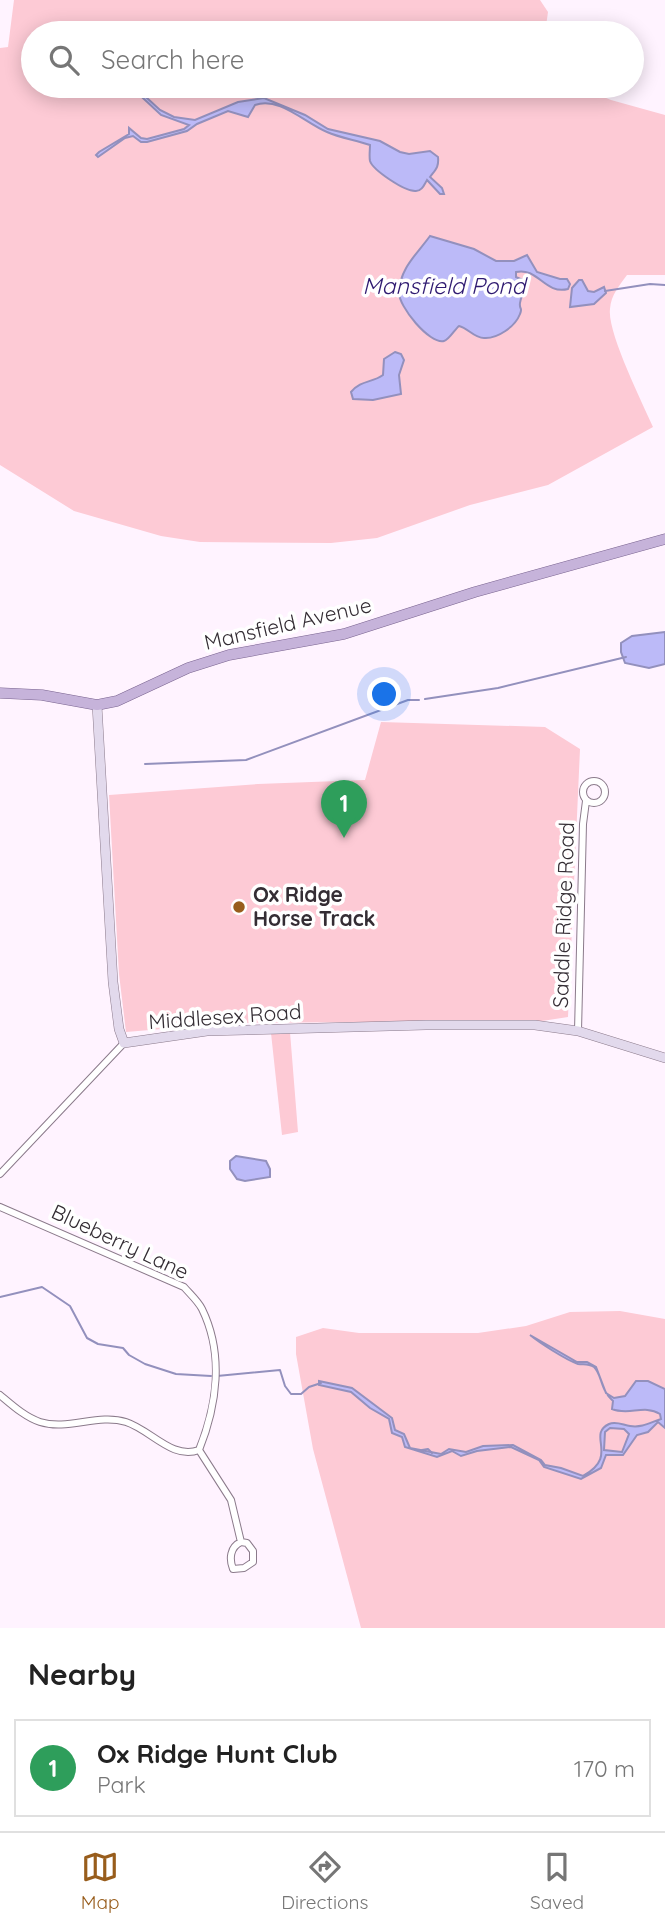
<!DOCTYPE html>
<style>
body{margin:0;font-family:Quicksand,sans-serif;background:#f6f6f6;color:#222}
.you{position:absolute;left:385px;top:695px;width:24px;height:24px;margin:-18px;border:5px solid #fff;border-radius:50%;background:#1a73e8;box-shadow:0 0 0 10px #1a73e833}
.badge{display:grid;place-items:center;width:46px;height:46px;border-radius:50%;background:#985d1c;color:#fff;font-size:23px;font-weight:700}
.pin{position:absolute;translate:-50% -58px;filter:drop-shadow(0 2px 4px #0008)}
.pin::after{content:'';position:absolute;top:37px;width:24px;height:21px;background:inherit;clip-path:polygon(0 0,100% 0,50% 100%)}
.list{margin:0;padding:0;list-style:none}
h2{display:flex;justify-content:space-between;align-items:center;height:91px;margin:0;padding:0 28px;font-size:30px}
h2 small{font-size:23px;font-weight:400;color:#767676}
.list li{display:grid;grid-template-columns:46px 1fr auto;gap:21px;align-items:center;box-sizing:border-box;height:98px;margin:0 14px 14px;padding:0 14px;border:2px solid #e0e0e0;border-radius:0px}
.list b{display:block;font-size:26px;white-space:nowrap}
.list p{margin:0;font-size:23px;white-space:nowrap;color:#767676}
.list em{font-size:23px;font-style:normal;color:#767676}
.icon{flex:none;width:38px;height:38px;fill:none;stroke:currentColor;stroke-width:2;stroke-linecap:round;stroke-linejoin:round}
.map{position:relative;flex:none;width:665px;height:1628px;overflow:hidden}
.search{position:absolute;background:#fff;box-shadow:0 4px 18px #0003;left:21px;right:21px;top:21px;height:77px;display:flex;align-items:center;gap:18px;box-sizing:border-box;padding:0 24px;border-radius:38px;color:#767676;font-size:26px}
.sheet{height:203px;background:#fff}
nav{display:flex;justify-content:space-around;align-items:center;box-sizing:border-box;height:98px;border-top:2px solid #e0e0e0;background:#fff;font-size:19px;color:#767676}
nav a{display:grid;justify-items:center;gap:4px}
nav .on{color:#985d1c}
.map>svg:first-child{display:block}
.green{fill:#fdcad5}
.water{fill:#bcbaf8;stroke:#9390bd;stroke-width:2;fill-rule:evenodd}
.lines{fill:none;stroke-linecap:round;stroke-linejoin:round}
.stream{stroke:#9390bd;stroke-width:2}
.street-casing{stroke:#8b7a8b;stroke-width:8}
.secondary-casing{stroke:#8b7a8b;stroke-width:10}
.primary-casing{stroke:#7a6490;stroke-width:11}
.street{stroke:#fff;stroke-width:6}
.secondary{stroke:#e2d9ec;stroke-width:9}
.primary{stroke:#c6b3da;stroke-width:10}
.poi-dot{fill:#985d1c;stroke:#fff;stroke-width:2.5}
.labels{text-anchor:middle;stroke-width:7;stroke-linejoin:round;paint-order:stroke}
.street-label{font-size:21px;fill:#342d34;stroke:#fff}
.poi-label{font-size:21px;font-weight:bold;fill:#342d34;stroke:#fff;text-anchor:start}
.water-label{font-size:23px;font-style:italic;fill:#2f1a71;stroke:#fff}
</style>
<div class="map">
<svg width="665" height="1628" viewBox="0 0 665 1628">
<rect width="100%" height="100%" fill="#fff3ff"/>
<path class="green" d="M 14,0 L 540,0 L 548,12 L 545,33 L 33,33 L 33,86 L 578,86 L 611,100 L 665,115 L 665,275 L 627,275 C 619,286 611,295 610,309 C 607,332 642,402 653,427 L 548,485 L 470,505 L 377,538 L 331,543 L 200,542 L 161,536 L 74,511 L 0,465 L 0,48 L 8,47 Z
M 381,722 L 545,727 L 580,749 L 568,1017 L 542,1021 L 234,1023 L 126,1032 L 119,974 L 109,795 L 258,784 L 365,780 Z
M 290,1032 L 298,1132 L 282,1135 L 271,1033 Z
M 620,1311 L 665,1319 L 665,1628 L 361,1628 L 313,1449 L 296,1354 L 296,1337 L 323,1328 L 359,1333 L 478,1333 L 526,1326 L 570,1312 Z"/>
<path class="water" d="M 130,86 L 134,86 L 160,110 L 174,117 L 195,120 L 238,102 L 264,98 L 305,115 L 328,129 L 380,141 L 400,152 L 409,154 L 430,151 L 438,157 C 439,167 436,169 430,177 L 442,188 L 444,194 L 440,194 L 427,180 C 424,185 422,191 416,191 C 405,192 373,170 370,161 C 369,156 370,150 370,145 C 356,140 340,138 327,132 C 305,123 279,96 255,105 L 248,117 L 228,111 L 197,124 L 187,131 L 147,142 L 141,142 L 133,136 L 125,138 L 98,157 L 96,155 L 99,152 L 129,134 L 129,128 L 141,138 L 147,139 L 184,129 L 189,125 L 161,115 Z
M 430,236 L 474,249 L 496,261 L 514,261 L 527,255 L 537,272 L 560,279 L 567,279 L 570,284 L 568,289 C 545,295 538,267 516,272 L 516,277 L 525,281 C 526,290 521,295 520,303 C 519,310 523,307 520,314 C 515,327 497,339 484,338 C 474,338 468,328 459,326 C 455,329 449,340 444,341 C 430,345 398,306 399,292 C 400,268 417,254 430,236 Z
M 579,280 L 582,280 L 588,291 L 594,292 L 604,287 L 606,293 L 594,304 L 570,307 L 572,288 Z
M 395,352 L 401,354 L 404,360 L 399,375 L 401,394 L 373,400 L 353,399 L 351,392 C 361,380 372,383 383,375 L 384,359 Z
M 665,632 L 665,664 L 649,668 L 625,663 L 621,652 L 621,643 L 632,636 Z
M 236,1156 L 266,1161 L 270,1169 L 270,1177 L 245,1181 L 237,1179 L 230,1169 L 230,1161 Z
M 530,1335 L 577,1362 L 587,1362 L 596,1367 L 606,1393 L 614,1398 L 625,1396 L 636,1381 L 648,1381 L 665,1389 L 665,1428 L 658,1422 L 648,1432 L 637,1435 L 623,1455 L 606,1455 L 601,1468 L 581,1479 L 544,1467 L 539,1460 L 511,1447 L 477,1451 L 461,1456 L 452,1451 L 437,1457 L 405,1447 L 402,1437 L 392,1433 L 389,1419 L 370,1408 L 351,1392 L 319,1385 L 319,1381 L 352,1388 L 392,1418 L 395,1430 L 404,1434 L 410,1448 L 441,1454 L 449,1449 L 466,1452 L 483,1446 L 513,1445 L 541,1460 L 545,1465 L 561,1468 L 583,1476 C 620,1456 586,1435 609,1424 C 616,1421 623,1425 630,1426 C 643,1428 651,1422 661,1419 L 660,1414 C 644,1404 629,1416 612,1409 L 613,1401 C 600,1390 602,1374 594,1367 C 588,1363 583,1365 578,1364 C 566,1360 540,1343 530,1335 ZM 610,1428 L 624,1429 L 629,1434 L 622,1452 L 604,1450 L 605,1432 Z"/>
<g class="lines">
<path class="stream" d="M 605,291 L 650,284 L 665,285
M 425,699 L 498,688 L 626,657
M 145,764 L 246,760 L 408,700 L 419,700
M 0,1297 L 42,1287 L 70,1306 L 87,1338 L 98,1344 L 123,1348 L 129,1355 L 145,1364 L 176,1374 L 211,1376
M 217,1376 L 280,1370 L 285,1386 L 291,1394 L 301,1394 L 309,1387 L 321,1383
M 422,1450 L 428,1449 L 432,1453"/>
<defs>
<path id="street" d="M583 792a11 11 0 1 1 22 0a11 11 0 1 1-22 0Z
M 578,1031 L 583,824 L 586,801
M 0,1174 L 124,1043
M 0,1207 L 184,1287 C 190,1294 198,1301 202,1309 C 224,1354 217,1405 199,1450
M 0,1395 C 12,1405 25,1417 40,1422 C 68,1431 98,1413 126,1422 C 151,1430 172,1460 199,1450 L 231,1500 L 241,1542
M 241,1542 L 247,1543 L 253,1551 L 253,1562 L 244,1568 L 233,1569 C 229,1559 230,1547 241,1542 Z"/>
<path id="secondary" d="M 97,705 L 113,982 L 119,1029 L 124,1043 L 207,1031 L 426,1025 L 535,1025 L 578,1031 L 665,1058"/>
<path id="primary" d="M 0,693 L 42,695 L 97,705 L 117,701 L 188,668 L 229,655 L 344,634 L 475,592 L 665,539"/>
</defs>
<use href="#street" class="street-casing"/>
<use href="#secondary" class="secondary-casing"/>
<use href="#primary" class="primary-casing"/>
<use href="#street" class="street"/>
<use href="#secondary" class="secondary"/>
<use href="#primary" class="primary"/>
</g>
<circle class="poi-dot" cx="239" cy="907" r="7"/>
<g class="labels">
<g class="street-label">
<text transform="translate(288 624) rotate(-13)" y="7">Mansfield Avenue</text>
<text transform="translate(564 915) rotate(-88)" y="7">Saddle Ridge Road</text>
<text transform="translate(225 1017) rotate(-4)" y="7">Middlesex Road</text>
<text transform="translate(120 1242) rotate(25)" y="7">Blueberry Lane</text>
</g>
<g class="poi-label">
<text x="253" y="902">Ox Ridge<tspan x="253" dy="24">Horse Track</tspan></text>
</g>
<g class="water-label">
<text x="444" y="294">Mansfield Pond</text>
</g>
</g>
</svg>
<div class="you"></div>
<div class="pin badge" style="left:344px;top:838px;background:#2e9e5b">1</div>
<div class="search"><svg class="icon" aria-label="search" viewBox="0 0 24 24"><circle cx="10" cy="10" r="6"/><path d="M15 15l6 6"/></svg>Search here</div>
</div>
<section class="sheet">
<h2>Nearby<small></small></h2>
<ul class="list">
<li><span class="badge" style="background:#2e9e5b">1</span><div><b>Ox Ridge Hunt Club</b><p>Park</p></div><em>170 m</em></li>
</ul>
</section>
<nav>
<a class="on"><svg class="icon" aria-label="map" viewBox="0 0 24 24"><path d="M3 6l6-2 6 2 6-2v14l-6 2-6-2-6 2zM9 4v14M15 6v14"/></svg>Map</a>
<a><svg class="icon" aria-label="directions" viewBox="0 0 24 24"><path d="M12 3l9 9-9 9-9-9zM9 14v-3h6M13 9l2 2-2 2"/></svg>Directions</a>
<a><svg class="icon" aria-label="saved" viewBox="0 0 24 24"><path d="M7 4h10v16l-5-4-5 4z"/></svg>Saved</a>
</nav>
